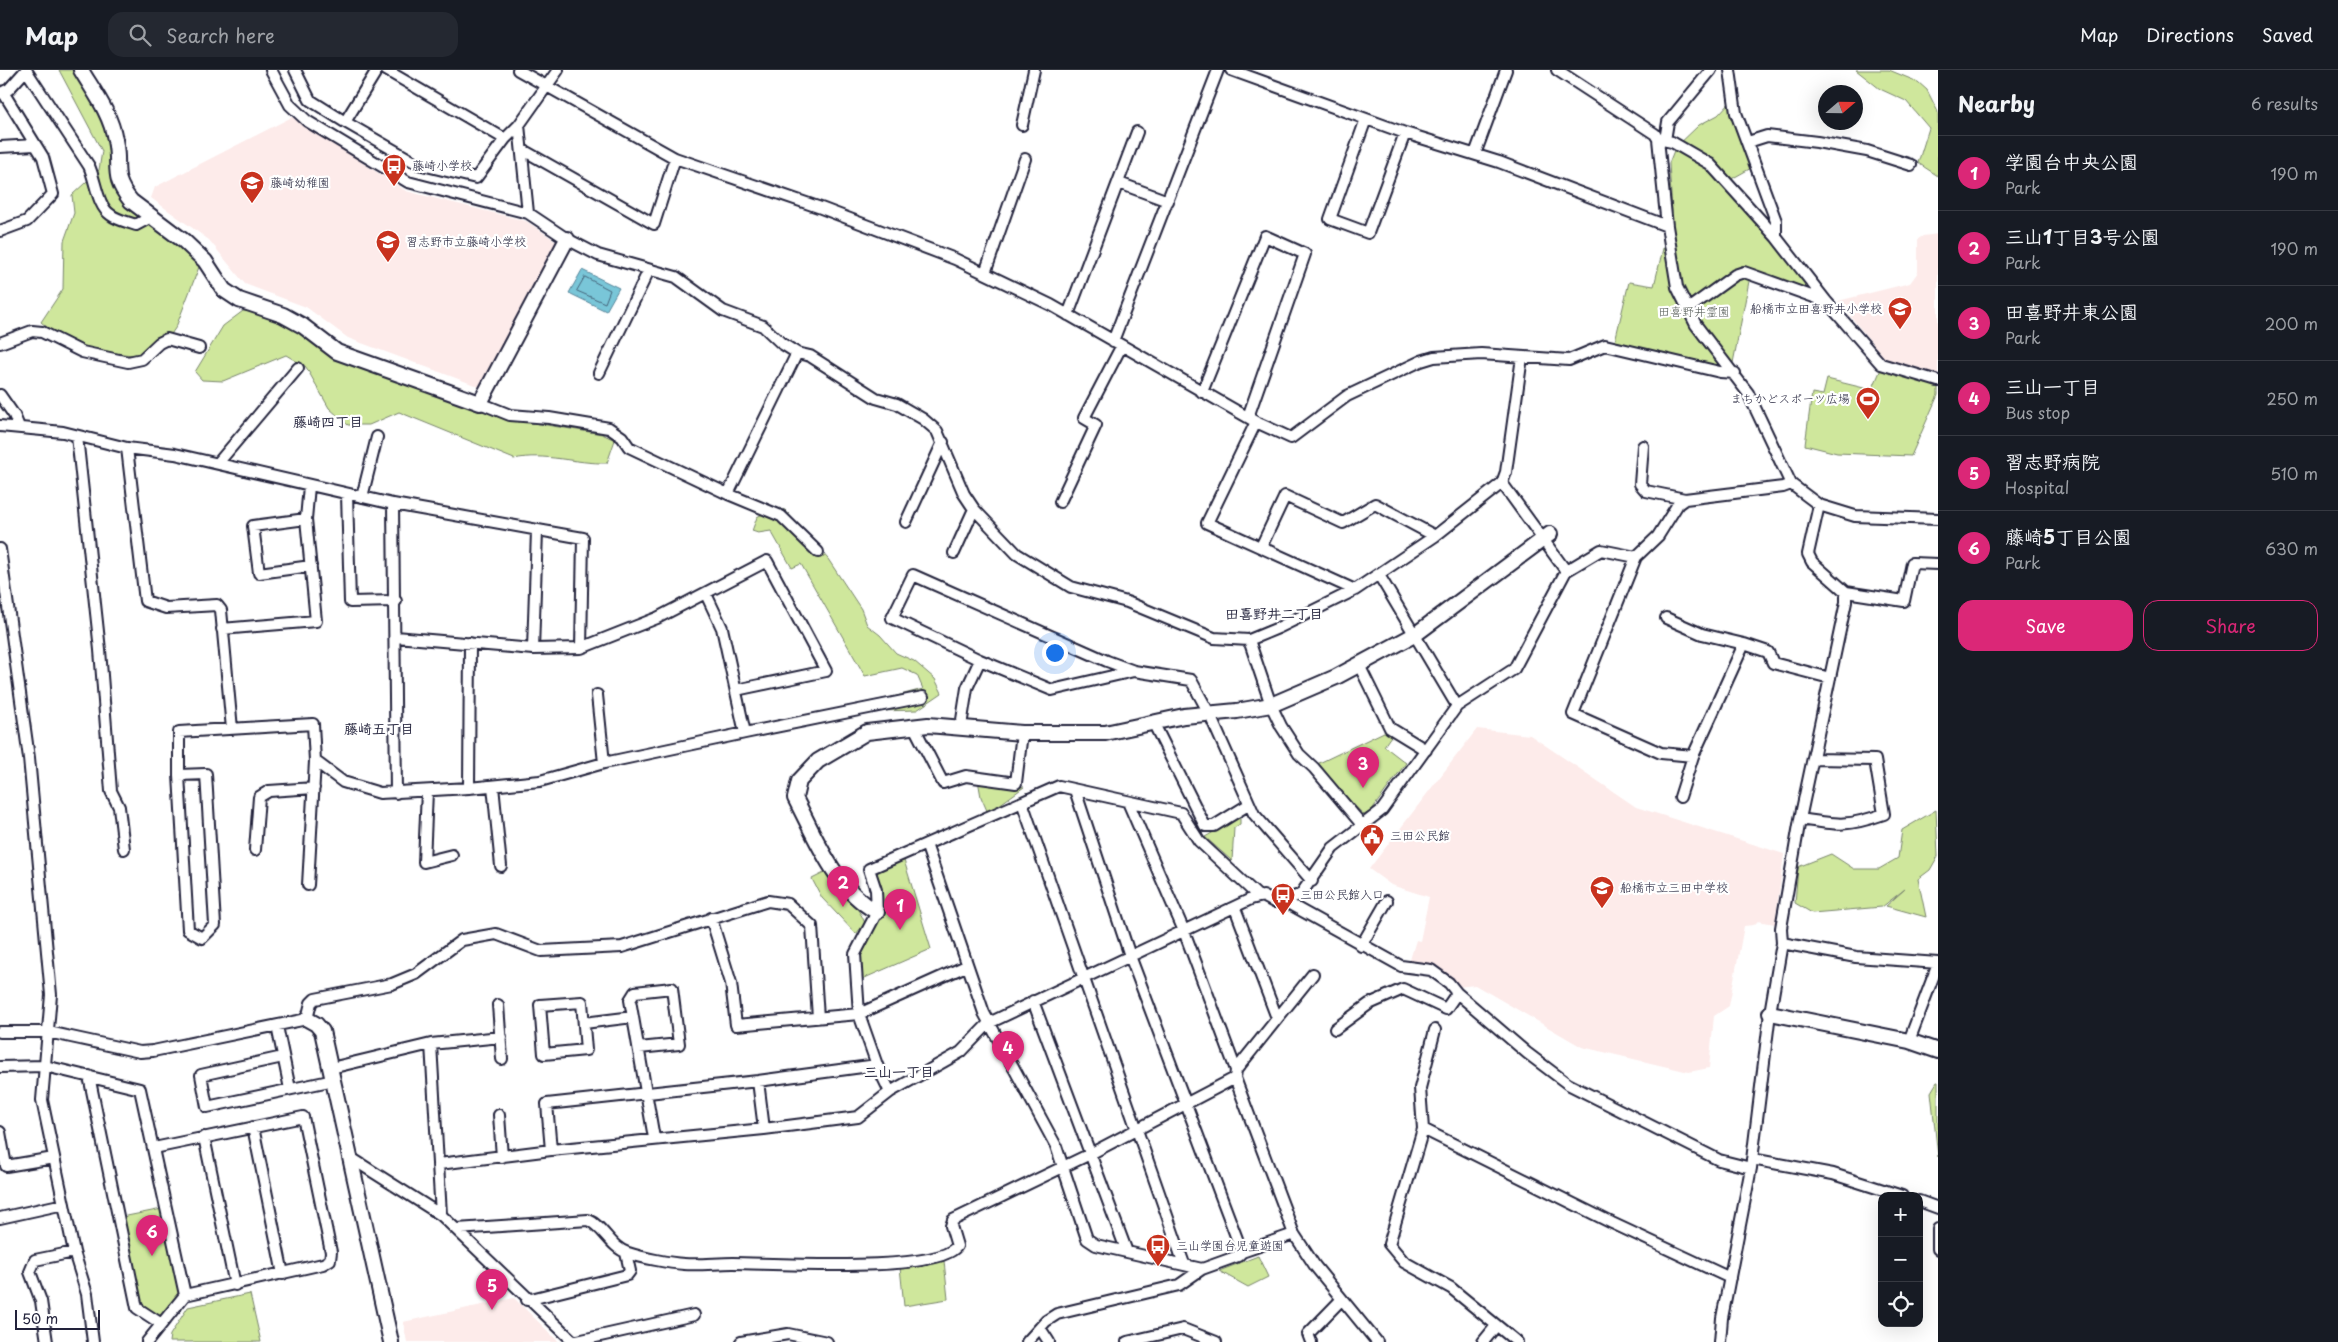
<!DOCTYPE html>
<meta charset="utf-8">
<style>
body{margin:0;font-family:"Playpen Sans","Klee One",sans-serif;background:#242831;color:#f1f3f6}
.controls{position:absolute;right:15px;bottom:15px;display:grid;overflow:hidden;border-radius:10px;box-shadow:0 5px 20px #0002}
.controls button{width:45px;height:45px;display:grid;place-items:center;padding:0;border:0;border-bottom:1px solid #363941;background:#171b24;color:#f1f3f6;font:25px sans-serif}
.compass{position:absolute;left:1818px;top:15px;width:45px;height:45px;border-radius:50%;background:#171b24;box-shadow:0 5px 20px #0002;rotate:70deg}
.scale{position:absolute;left:15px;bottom:12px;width:85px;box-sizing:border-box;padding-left:5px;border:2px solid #22223b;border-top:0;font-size:14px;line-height:18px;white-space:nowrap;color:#22223b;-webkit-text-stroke:4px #fff;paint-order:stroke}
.you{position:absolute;left:1054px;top:582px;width:18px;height:18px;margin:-12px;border:4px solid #fff;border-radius:50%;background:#1a73e8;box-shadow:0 0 0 8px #1a73e833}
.badge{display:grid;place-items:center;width:32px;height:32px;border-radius:50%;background:#db2777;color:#fff;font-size:16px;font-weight:700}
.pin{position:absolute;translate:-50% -41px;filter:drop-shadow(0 1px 2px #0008)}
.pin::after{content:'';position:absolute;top:26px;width:18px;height:15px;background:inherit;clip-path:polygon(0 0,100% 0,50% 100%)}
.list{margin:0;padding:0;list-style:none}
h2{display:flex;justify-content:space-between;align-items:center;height:65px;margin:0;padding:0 20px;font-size:21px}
h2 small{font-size:16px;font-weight:400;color:#9ea1a6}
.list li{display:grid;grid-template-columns:32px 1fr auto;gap:15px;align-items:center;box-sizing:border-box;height:75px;padding:0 20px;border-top:1px solid #363941}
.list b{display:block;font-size:19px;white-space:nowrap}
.list p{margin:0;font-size:16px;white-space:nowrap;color:#9ea1a6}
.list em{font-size:16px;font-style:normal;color:#9ea1a6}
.actions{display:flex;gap:10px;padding:15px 20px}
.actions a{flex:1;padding:11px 0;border:1px solid #db2777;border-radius:15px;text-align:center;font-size:18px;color:#db2777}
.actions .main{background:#db2777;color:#fff}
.icon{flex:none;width:28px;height:28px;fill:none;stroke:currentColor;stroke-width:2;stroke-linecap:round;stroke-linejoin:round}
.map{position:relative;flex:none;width:1938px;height:1272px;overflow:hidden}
header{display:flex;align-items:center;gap:30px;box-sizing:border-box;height:70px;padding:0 25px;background:#171b24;border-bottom:1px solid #363941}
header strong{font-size:24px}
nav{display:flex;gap:28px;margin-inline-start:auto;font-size:18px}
.search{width:350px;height:45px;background:#242831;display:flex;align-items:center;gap:12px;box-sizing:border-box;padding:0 18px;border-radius:15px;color:#9ea1a6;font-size:19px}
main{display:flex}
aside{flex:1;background:#171b24}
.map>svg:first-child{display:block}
.built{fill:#fdebea}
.green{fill:#cfe79c;stroke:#78846c}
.water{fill:#79c6d8;stroke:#568499}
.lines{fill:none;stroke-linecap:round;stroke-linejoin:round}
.shore{stroke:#45647a;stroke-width:1}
.street-casing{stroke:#22223b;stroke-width:14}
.secondary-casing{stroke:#22223b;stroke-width:18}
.street{stroke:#fff;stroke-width:10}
.secondary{stroke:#fff;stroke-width:14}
.labels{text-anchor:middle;stroke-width:4.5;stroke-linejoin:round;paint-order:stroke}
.poi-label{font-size:12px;fill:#22223b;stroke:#fff;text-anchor:start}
.park-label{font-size:12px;fill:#565d58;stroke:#fff}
.neighbourhood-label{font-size:14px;font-weight:bold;fill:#22223b;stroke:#fff}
</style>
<header>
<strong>Map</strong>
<div class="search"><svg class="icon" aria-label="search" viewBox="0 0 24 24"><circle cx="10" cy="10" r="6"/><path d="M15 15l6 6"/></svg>Search here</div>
<nav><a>Map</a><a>Directions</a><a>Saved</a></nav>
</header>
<main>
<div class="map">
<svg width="1938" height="1272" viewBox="0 0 1938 1272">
<rect width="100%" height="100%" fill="#fff"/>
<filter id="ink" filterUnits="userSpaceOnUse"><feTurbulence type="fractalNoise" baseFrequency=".02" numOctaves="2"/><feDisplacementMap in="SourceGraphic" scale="10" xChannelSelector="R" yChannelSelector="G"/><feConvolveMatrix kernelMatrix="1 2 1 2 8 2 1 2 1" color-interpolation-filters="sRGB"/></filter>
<g filter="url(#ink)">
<path class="built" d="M 292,47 L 406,121 L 526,151 L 559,173 L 480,317 L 348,268 L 306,237 L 245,214 L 209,170 L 151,128 L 155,117 Z
M 1938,164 L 1938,304 L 1885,289 L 1838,231 L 1910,213 L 1918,202 L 1918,169 L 1923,166 Z
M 1477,659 L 1530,665 L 1636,737 L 1784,784 L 1775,854 L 1758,851 L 1754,855 L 1744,856 L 1729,936 L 1714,946 L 1709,998 L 1689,1002 L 1582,977 L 1475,915 L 1457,917 L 1409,893 L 1416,870 L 1420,871 L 1429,827 L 1391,815 L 1369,799 Z
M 514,1228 L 559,1272 L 407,1272 L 403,1252 Z"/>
<path class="green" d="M 59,0 L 76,0 L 102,43 L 112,76 L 112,110 L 124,129 L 165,162 L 199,197 L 176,257 L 156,286 C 115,285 72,280 41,252 L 63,219 L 64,171 L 74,143 L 72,125 L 99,100 L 102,81 Z
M 1856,0 L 1889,0 L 1918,12 L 1927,20 L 1938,42 L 1938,106 L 1918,93 L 1929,58 L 1906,31 L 1880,19 Z
M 1731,31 L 1753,97 L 1726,112 L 1816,222 L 1751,201 L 1733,293 L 1720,299 L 1615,271 L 1629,212 L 1654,216 L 1672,141 L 1669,93 L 1675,78 L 1699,55 L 1718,45 Z
M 243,241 L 267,243 L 290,255 L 338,287 L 509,349 L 602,364 L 615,370 L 607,393 C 576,394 544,382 514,389 L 399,342 L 369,355 L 348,355 L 329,338 L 306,297 L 286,285 L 223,311 L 202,310 L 195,302 L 223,256 Z
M 1881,299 L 1938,316 L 1938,325 L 1911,386 L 1837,383 L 1805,375 L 1812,323 L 1823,325 L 1827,309 L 1872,320 Z
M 772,439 L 785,440 L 828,489 L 861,539 L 867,555 L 880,565 L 896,583 L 914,591 L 935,609 L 942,623 L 917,640 L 879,641 L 877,631 L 923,619 L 917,605 L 902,598 L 865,606 L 801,494 L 792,498 L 771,461 L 758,463 L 752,461 L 757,447 Z
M 1386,661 L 1391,666 L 1384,676 L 1406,693 L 1371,741 L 1364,745 L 1315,695 Z
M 978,710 L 1024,717 L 988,743 L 981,727 Z
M 1936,740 L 1938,786 L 1930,800 L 1918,809 L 1926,847 L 1886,836 L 1905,819 L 1882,837 L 1812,843 L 1795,833 L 1798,797 L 1831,784 L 1854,799 L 1879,799 L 1898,788 L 1902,760 Z
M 1240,747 L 1240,754 L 1234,758 L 1232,791 L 1205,767 Z
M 903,787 L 931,879 L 860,910 L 859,887 L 884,841 L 875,805 L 878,798 Z
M 828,801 C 838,819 858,834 865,853 L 856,864 L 822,828 L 812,809 Z
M 1937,1012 L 1938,1012 L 1938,1087 L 1931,1022 Z
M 162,1139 L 185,1225 L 159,1250 L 141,1237 L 122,1147 Z
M 1258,1186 L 1268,1207 L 1248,1217 L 1219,1201 Z
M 931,1191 L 944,1191 L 948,1229 L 904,1236 L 900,1197 Z
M 250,1224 L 261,1272 L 169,1272 L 170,1265 L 188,1237 Z"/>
<path class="water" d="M 582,200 L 619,218 L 606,241 L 569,223 Z"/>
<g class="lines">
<path class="shore" d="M 585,207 L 610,220 L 605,233 L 577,221 Z"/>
<defs>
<path id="street" d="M 26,0 L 89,96 C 96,111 97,136 111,145 C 117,150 128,152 136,155 L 151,147
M 271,0 L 290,35 L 307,51 L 408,112 L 528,143 L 567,169 L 598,185 L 676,207 L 723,241 L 763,256 L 781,273 L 797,283 L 810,286 L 876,328 L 897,334 L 923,349 L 937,361 L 964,424 L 974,439 L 1017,484 L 1071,517 L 1127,532 L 1214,568 L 1249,570 L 1278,558 L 1355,520 L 1435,466 L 1502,413 L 1506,402 L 1522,287
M 295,0 L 310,30 L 345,52 L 418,94 L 476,108 L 505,69 L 519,55 L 558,0
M 386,0 L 505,69
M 518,0 L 675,88 L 821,138 L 955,189 L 1051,235 L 1256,352 L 1291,368 L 1347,326 L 1421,291 L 1434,287 L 1481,284 L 1569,290 L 1605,275 L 1720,302 L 1735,303
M 1231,0 L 1405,63 L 1499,92 L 1667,156
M 1557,0 L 1655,64 L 1658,69 L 1667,156 L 1677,217 L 1696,255 L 1748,323 L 1791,414 L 1819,435 L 1855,446 L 1938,449
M 1730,0 L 1736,43 L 1776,151 L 1776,167
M 3,22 L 9,19 L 26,0
M 0,23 L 3,22 L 43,87 L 53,124 L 27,151 L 0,161
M 1366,49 L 1330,149 L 1368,163 L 1405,63
M 345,52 L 377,0
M 519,55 L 528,143
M 1022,55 L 1034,0
M 1658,69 L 1672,72 L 1710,94 L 1776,167 L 1826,231 L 1881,294 L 1938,311
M 1665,70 L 1668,52 L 1711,0
M 1748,72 L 1767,66 L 1817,72 L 1867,81 L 1911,95
M 0,77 L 35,75
M 523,80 L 654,154 L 675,88
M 1475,84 L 1506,0
M 1119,113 L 1168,131
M 985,203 L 1025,89
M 1688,239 L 1735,205 L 1744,202 L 1825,231
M 1068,245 L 1137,62
M 1113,271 L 1218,0
M 0,273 L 32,261 L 42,262 L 82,282 L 128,292 L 142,289 L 159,273 L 167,269 L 199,278
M 599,303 L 649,200
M 1202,322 L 1265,166 L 1305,184 L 1248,347
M 0,325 L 14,345 L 19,357
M 480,333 L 510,345 L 549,348 L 609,358 L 622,367 L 629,377 L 728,424 L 781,446 L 818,482
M 1256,352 L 1207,453 L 1355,520
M 0,356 L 63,362 L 127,378 L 175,384 L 393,434 L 583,468 L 581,578
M 77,366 L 100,580 L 111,721 L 119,737 L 124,779
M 1643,376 L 1640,414 L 1646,421 L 1685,429
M 127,378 L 145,531 L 166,538 L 217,535 L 221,540 L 232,659
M 218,393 L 298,298
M 1502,413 L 1566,501
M 347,424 L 350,532 L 396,531
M 728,424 L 797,283
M 362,427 L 377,367
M 1060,432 L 1096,355 L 1084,348 L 1121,277
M 393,434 L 396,723
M 306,449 L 253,456 L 259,503 L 311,496
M 906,452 L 943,372
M 1261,477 L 1285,426 L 1343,453 L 1375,434 L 1435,466
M 0,479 L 29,688 L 51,925 L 42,1030 L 74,1182 L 87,1224 L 93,1272
M 954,483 L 974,439
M 1636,487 L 1573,644 L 1661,683 L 1693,686 L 1744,574 L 1768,582 L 1773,593 L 1830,608
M 1379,505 L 1457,636
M 1846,522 L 1904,531 L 1912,493 L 1938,494
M 1666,548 L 1702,564 L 1744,574
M 222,559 L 316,551 L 306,449 L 309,416
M 396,567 L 533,579 L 581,578 L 657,548 L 767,491 L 826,601 L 736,620
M 1249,570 L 1271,635 L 1281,656 L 1299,684 L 1314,698 L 1363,756
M 533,579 L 537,461
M 1359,595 L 1390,658 L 1426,680
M 1134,601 L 1052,620 L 980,590 L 892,548 L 913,505 L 1107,591 L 1134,601 L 1191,610 L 1209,643 L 1254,744 L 1312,811
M 597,625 L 604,693
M 1153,652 L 1205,756 L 1214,756 L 1248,735
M 961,656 L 967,618 L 980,590
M 914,657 L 943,713 L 966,706 L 1016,713 L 1022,663
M 745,663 L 923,627
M 179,705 L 206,704 L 215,855 L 202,868 L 188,860 L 179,705 L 179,662 L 313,654 L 315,691 L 343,712 L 380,723 L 469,718 L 540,711 L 604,693 L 745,663 L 722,558 L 706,524
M 493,716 L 501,796
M 469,718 L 470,573
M 427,721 L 424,792 L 452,785
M 1680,727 L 1693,686
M 1022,732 L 1184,1194
M 1128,732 L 1184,861 L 1236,1000 L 1235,1008 L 1294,1164 L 1315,1196 L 1377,1272
M 1800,749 C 1838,755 1847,757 1884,744 L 1875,690 L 1814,689
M 926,774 L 984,943 L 1056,1076 L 1087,1169 L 1096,1175 L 1202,1199
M 255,780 L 259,727 L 269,721 L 314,718
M 308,815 L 315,691
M 1284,831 L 1401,896 L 1431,900 L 1449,913 L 1457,923 L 1527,983 L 1568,1014 L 1719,1090 L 1751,1098
M 1235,838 L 1277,948
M 711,848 L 731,913 L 736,955 L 859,944 L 966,896
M 1782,873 L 1856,887 L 1938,893
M 1361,876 L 1387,831
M 1033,931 L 1127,1182
M 582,932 L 586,980 L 544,984 L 540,935 Z
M 498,935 L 502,989
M 584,953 L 633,947
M 277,956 L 290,1019
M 1335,959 L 1369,934 L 1403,919 L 1446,939 L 1457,923
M 1435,960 L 1420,1018 L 1423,1059 L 1389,1174 L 1404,1192 L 1451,1218 L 1517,1272
M 0,962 L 48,962 L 140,982 L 153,981 L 307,949 L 311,933 L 315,929 L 392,914 L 416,904 L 462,870 L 496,864 L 541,881 L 622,877 L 768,831 L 788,834 L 812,856 L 818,948
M 1909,971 L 1938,894
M 431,974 L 441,1145
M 639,978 L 679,974 L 672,918 L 635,922 L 630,930 L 654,1068
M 283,987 L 201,1005 L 207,1037 L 334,1010
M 0,997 L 45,996 L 140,1019 L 185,1225
M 331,998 L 431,974 L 501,967
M 1236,1000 L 1313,904
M 89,1006 L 137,1238 L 160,1253
M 758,1011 L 764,1059
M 890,1022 L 877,995 L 859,944 L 855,884 L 877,842 L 876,820 L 869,799 L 1059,716 L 1181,743 L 1199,771 L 1259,827
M 499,1045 L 502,1087
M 253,1057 L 283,1204
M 1423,1059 L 1612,1153 L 1730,1208
M 0,1062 L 6,1096 L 54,1088
M 204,1067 L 235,1215
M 551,1080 L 547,1034 L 758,1011 L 877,995
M 351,1088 L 441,1145 L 574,1272
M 1752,1089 L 1833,1104 L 1902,1126
M 439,1094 L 551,1080 L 764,1059 L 858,1047 L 890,1022 L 961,982 L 989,953 L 1251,829 L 1263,826 L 1274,832 L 1284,831 L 1301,824 L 1333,778 L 1382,740 L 1457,636 L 1514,599 L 1566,501 L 1601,480 L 1636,487 L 1658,466 L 1678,434 L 1685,429 L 1783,417 L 1791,414
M 1919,1131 L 1938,1138
M 0,1148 L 64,1134
M 457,1159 L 588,1150 C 603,1156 611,1178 628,1183 C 643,1188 669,1193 684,1194 C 700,1195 717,1193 733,1193 C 771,1193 937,1204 957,1176 L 951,1156 L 953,1150 L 1090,1084 L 1235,1008
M 1938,1159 L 1938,1179
M 1242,1182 L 1294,1164
M 527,1230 L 627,1205 L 630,1201 L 626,1183
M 1040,1258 L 1049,1272
M 47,1272 L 41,1231 L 30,1202 L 35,1190 L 74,1182
M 147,1272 L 185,1225 L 323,1194 L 330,1190 L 331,1182 L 303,1047 L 154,1078
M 573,1272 L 694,1245
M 741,1272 L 788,1264 L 827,1272
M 1027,1272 L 1046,1251 L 1057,1244 L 1179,1215 L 1202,1199 L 1238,1186 L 1242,1182 L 1130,886 L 1075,720
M 1127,1272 L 1183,1259 L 1216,1272
M 1311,1272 L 1308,1264 L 1342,1229
M 1483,1272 L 1496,1256
M 1720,1272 L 1722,1248 L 1751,1098 L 1770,943 L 1782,873 L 1781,858 L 1800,749 L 1846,532 L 1846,522 L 1812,492 L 1808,484 L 1819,435"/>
<path id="secondary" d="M 81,0 C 94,22 111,44 115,70 C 121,98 110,105 131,131 L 184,171 L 205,191 L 224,220 L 239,230 L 283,245 L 303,256 L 337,282 L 480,333 L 567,169
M 877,842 C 834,818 817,770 795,728 L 799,711 L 818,691 L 867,662 L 928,655 L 1022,663 L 1105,663 L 1184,646 L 1237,641 L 1271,635 L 1336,607 L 1416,564 L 1550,464
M 1770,943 L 1909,971 L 1938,981
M 307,949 L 316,954 L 322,961 L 391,1272"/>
</defs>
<use href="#street" class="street-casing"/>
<use href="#secondary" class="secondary-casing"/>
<use href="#street" class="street"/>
<use href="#secondary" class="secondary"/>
</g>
</g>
<defs>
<symbol id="bus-pin" viewBox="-11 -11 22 30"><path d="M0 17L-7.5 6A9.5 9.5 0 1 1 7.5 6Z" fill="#c8321e" stroke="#fff"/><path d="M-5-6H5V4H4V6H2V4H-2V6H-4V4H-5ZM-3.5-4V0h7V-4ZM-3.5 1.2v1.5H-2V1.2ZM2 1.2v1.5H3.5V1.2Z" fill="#fff"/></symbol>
<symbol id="school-pin" viewBox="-11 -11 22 30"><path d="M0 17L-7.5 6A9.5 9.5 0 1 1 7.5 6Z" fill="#c8321e" stroke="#fff"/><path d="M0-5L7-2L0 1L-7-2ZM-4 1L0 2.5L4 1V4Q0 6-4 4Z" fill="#fff"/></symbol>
<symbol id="stadium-pin" viewBox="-11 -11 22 30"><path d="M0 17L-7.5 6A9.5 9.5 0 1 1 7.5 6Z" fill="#c8321e" stroke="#fff"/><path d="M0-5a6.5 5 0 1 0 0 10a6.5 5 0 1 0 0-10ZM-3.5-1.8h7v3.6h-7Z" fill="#fff"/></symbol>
<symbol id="civic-pin" viewBox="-11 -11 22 30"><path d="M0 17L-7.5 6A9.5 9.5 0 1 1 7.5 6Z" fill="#c8321e" stroke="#fff"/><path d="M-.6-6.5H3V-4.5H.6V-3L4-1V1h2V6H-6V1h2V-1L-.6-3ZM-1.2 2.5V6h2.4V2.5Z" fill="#fff"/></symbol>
</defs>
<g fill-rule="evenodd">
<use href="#bus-pin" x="380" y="82" width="28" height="38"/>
<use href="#school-pin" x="238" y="99" width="28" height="38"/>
<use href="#school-pin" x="374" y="158" width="28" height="38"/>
<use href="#school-pin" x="1886" y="225" width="28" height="38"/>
<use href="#stadium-pin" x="1854" y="315" width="28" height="38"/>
<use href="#civic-pin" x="1358" y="752" width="28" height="38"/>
<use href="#school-pin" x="1588" y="804" width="28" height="38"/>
<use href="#bus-pin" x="1269" y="811" width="28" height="38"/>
<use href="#bus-pin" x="1144" y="1162" width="28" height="38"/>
</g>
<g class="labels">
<g class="poi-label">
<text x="412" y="100">藤崎小学校</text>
<text x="270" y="117">藤崎幼稚園</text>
<text x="406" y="176">習志野市立藤崎小学校</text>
<text x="1882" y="243" text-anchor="end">船橋市立田喜野井小学校</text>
<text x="1850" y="333" text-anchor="end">まちかどスポーツ広場</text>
<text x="1390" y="770">三田公民館</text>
<text x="1620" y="822">船橋市立三田中学校</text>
<text x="1300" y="829">三田公民館入口</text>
<text x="1176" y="1180">三山学園台児童遊園</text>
</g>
<g class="park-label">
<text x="1694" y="246">田喜野井霊園</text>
</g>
<g class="neighbourhood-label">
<text x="328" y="357">藤崎四丁目</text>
<text x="1274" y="549">田喜野井二丁目</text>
<text x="379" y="664">藤崎五丁目</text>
<text x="899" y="1007">三山一丁目</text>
</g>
</g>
</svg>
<div class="controls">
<button>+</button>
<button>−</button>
<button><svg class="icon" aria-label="locate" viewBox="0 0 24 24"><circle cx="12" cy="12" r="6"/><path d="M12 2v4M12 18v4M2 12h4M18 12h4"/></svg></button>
</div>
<svg class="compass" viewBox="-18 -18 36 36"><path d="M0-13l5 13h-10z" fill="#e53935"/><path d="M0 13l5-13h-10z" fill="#9ea1a6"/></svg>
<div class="scale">50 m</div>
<div class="you"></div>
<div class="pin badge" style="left:900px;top:860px">1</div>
<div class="pin badge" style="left:843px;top:837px">2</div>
<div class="pin badge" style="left:1363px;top:718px">3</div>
<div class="pin badge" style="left:1008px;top:1002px">4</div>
<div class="pin badge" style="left:492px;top:1240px">5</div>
<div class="pin badge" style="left:152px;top:1186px">6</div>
</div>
<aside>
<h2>Nearby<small>6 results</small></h2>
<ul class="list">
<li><span class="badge">1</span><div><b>学園台中央公園</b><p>Park</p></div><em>190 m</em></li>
<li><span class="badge">2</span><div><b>三山1丁目3号公園</b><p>Park</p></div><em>190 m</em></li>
<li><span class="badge">3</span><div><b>田喜野井東公園</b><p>Park</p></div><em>200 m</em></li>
<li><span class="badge">4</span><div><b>三山一丁目</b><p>Bus stop</p></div><em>250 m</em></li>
<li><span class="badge">5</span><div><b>習志野病院</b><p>Hospital</p></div><em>510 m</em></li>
<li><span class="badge">6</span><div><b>藤崎5丁目公園</b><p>Park</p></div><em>630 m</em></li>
</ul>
<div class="actions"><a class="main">Save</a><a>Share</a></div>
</aside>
</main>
